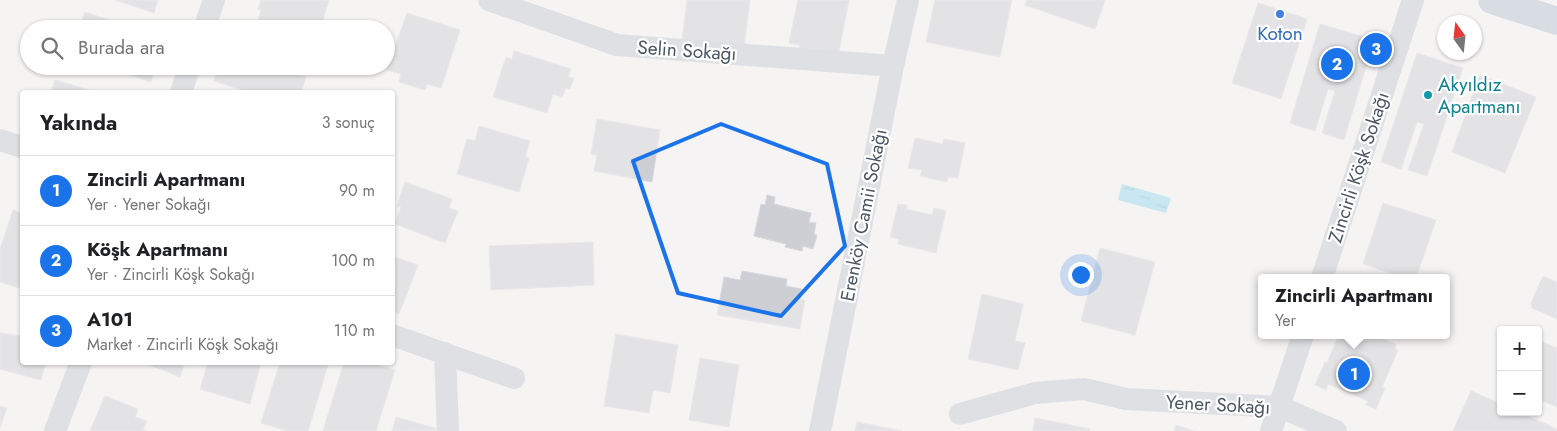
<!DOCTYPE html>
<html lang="tr">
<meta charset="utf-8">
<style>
body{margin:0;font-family:Jost,sans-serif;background:#f2f2f2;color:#202124}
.controls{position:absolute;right:15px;bottom:15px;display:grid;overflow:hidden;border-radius:5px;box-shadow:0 1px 4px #0004}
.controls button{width:45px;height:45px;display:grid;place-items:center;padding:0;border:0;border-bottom:1px solid #e0e0e0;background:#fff;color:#202124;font:25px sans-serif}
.compass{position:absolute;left:1437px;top:15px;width:45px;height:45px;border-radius:50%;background:#fff;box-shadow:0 1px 4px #0004;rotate:345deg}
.you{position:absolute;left:1080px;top:274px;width:18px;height:18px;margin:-12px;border:4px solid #fff;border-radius:50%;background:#1a73e8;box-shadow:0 0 0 8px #1a73e833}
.badge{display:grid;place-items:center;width:32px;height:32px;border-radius:50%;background:#1a73e8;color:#fff;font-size:16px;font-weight:700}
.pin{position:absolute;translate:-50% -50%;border:2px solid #fff;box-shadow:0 1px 5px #0006}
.popup{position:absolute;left:1258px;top:274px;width:192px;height:65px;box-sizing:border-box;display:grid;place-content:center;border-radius:5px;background:#fff;filter:drop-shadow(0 1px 4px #0005);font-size:16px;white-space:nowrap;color:#757577}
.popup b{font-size:19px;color:#202124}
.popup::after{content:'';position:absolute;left:50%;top:100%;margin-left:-10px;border:10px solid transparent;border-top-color:#fff}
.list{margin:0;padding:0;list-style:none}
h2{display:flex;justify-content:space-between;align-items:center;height:65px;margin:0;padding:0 20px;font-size:21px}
h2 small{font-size:16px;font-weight:400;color:#757577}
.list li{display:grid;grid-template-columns:32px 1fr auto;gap:15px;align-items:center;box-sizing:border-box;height:70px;padding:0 20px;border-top:1px solid #e0e0e0}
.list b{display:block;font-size:19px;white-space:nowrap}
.list p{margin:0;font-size:16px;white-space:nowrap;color:#757577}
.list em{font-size:16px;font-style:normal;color:#757577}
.icon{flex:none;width:28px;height:28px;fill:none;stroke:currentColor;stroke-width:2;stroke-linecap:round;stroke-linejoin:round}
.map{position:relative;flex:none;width:1557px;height:431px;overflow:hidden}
.search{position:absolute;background:#fff;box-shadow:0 1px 4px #0004;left:20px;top:20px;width:375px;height:55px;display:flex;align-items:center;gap:12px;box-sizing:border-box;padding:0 18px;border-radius:28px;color:#757577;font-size:19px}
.panel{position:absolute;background:#fff;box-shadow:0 1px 4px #0004;left:20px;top:90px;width:375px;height:275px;border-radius:5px}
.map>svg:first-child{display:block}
.water{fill:url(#water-ripples)}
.building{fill:#cdcfd5;stroke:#d7d9de}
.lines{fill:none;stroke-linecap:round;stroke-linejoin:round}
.minor{stroke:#c1cad2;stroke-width:22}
.major{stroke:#b3c2d1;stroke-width:28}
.marked{fill:none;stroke:#1a73e8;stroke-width:4;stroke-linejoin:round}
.shop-dot{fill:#3f7fe0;stroke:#fff;stroke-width:2}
.culture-dot{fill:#0f9aa8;stroke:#fff;stroke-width:2}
.labels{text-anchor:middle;stroke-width:4.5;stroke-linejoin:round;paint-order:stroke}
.shop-label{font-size:19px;fill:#366cbe;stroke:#fff}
.street-label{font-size:19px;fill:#4a5661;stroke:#fff}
.culture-label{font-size:19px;fill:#0d838f;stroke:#fff;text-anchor:start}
</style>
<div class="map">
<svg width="1557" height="431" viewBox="0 0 1557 431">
<defs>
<pattern id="water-ripples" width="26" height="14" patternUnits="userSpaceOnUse" patternTransform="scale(1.25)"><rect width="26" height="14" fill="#90daee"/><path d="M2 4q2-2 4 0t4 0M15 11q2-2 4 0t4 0" fill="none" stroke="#78b4c4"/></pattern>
</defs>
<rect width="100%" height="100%" fill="#f5f3f3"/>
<path class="water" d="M 1122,184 L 1171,198 L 1166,213 L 1118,200 Z"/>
<path class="building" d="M 115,0 L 158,0 L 154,13 Z
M 261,0 L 329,0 L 320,29 L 280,29 L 258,21 L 261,10 L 258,9 Z
M 687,0 L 750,0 L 744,47 L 682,40 Z
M 798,0 L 849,0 L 838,57 L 799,50 L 800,45 L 789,43 Z
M 935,0 L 1012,0 L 1000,57 L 926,42 Z
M 1027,0 L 1105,0 L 1095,29 L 1025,5 Z
M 1258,3 L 1307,19 L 1281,99 L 1232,83 Z
M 85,12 L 136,29 L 79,29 Z
M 407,13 L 460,30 L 441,88 L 427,84 L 425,90 L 399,82 L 401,74 L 387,70 Z
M 1320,24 L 1374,40 L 1344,140 L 1322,133 L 1335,91 L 1328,89 L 1315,131 L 1290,123 Z
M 514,51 L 571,69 L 568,77 L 574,78 L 570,89 L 566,88 L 562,97 L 553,94 L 547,113 L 493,97 L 506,57 L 512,59 Z
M 1417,53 L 1463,68 L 1427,176 L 1408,170 L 1424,124 L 1417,122 L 1401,169 L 1381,162 Z
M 104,66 L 156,66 L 151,82 Z
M 219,66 L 273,66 L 306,77 L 301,92 L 248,92 L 214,81 Z
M 1480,75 L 1536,97 L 1505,173 L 1452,152 Z
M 55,80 L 96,92 L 51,92 Z
M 597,119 L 660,130 L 652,182 L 594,171 L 597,155 L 591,154 Z
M 479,126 L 530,141 L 525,157 L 529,158 L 519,192 L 457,174 L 467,139 L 475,141 Z
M 915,138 L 943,144 L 944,139 L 965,143 L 958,178 L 948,177 L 947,182 L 920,176 L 922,170 L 908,168 Z
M 405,182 L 452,199 L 449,208 L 458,211 L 445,243 L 395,224 L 401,207 L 397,206 Z
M 767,195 L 775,197 L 774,204 L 811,213 L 809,222 L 816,223 L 814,234 L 817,235 L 813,249 L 803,246 L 802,251 L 785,247 L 786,244 L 754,236 L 761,204 L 765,205 Z
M 1383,203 L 1436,220 L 1416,278 L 1405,278 L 1363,264 Z
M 898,204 L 907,205 L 906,209 L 932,215 L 934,208 L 946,211 L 936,253 L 898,244 L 899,239 L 890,237 Z
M 13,210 L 22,213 L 22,289 L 0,282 L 0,249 Z
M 593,242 L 594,285 L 491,290 L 489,246 Z
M 1100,248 L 1155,262 L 1135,335 L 1081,321 Z
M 392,256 L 418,265 L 399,314 L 392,311 Z
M 742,271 L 787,279 L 786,286 L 802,289 L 800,299 L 805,300 L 800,329 L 717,315 L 724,277 L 740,280 Z
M 1543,276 L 1557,282 L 1557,319 L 1532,308 L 1531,303 Z
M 982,294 L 1023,304 L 1015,341 L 1025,343 L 1018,370 L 968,359 Z
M 0,333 L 22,336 L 22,362 L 46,362 L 41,380 L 0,369 Z
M 616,334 L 678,345 L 670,393 L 653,390 L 649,413 L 604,406 Z
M 1339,335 L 1379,335 L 1378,337 L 1396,344 L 1395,349 L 1398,350 L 1382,387 L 1385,388 L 1376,409 L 1366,405 L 1368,401 L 1328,384 L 1326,390 L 1315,385 L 1325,362 L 1327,363 Z
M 1538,340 L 1557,348 L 1557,407 L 1538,399 Z
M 700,358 L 739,365 L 729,427 L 689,420 Z
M 142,362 L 185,362 L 180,377 Z
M 208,362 L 261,362 L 250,404 L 200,389 Z
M 280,362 L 329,362 L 308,431 L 288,431 L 261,423 Z
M 344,362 L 368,362 L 395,370 L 376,431 L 323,431 Z
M 1471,391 L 1501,404 L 1501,412 L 1519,412 L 1557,429 L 1557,431 L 1453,431 Z
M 105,396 L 138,409 L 135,417 L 147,421 L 143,429 L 147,431 L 90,431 Z
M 0,406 L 7,408 L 0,428 Z
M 396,417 L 441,430 L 392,431 Z
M 1035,418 L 1090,429 L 1089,431 L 1033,431 Z
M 857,422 L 902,431 L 855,431 Z
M 1176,425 L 1194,431 L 1174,431 Z"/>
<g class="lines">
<path class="minor" d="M 489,0 L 617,45 L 893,66
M 204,29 L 214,0
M 181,92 L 190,66
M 0,140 L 22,147
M 1322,278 L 1413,0
M 392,335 L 514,378
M 445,353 L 448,431
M 960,414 L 1035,393 L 1084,389 L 1126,399 L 1280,407 L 1336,431
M 55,431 L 81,362
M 820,431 L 893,66 L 908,0
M 1271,431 L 1303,335"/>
<path class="major" d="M 1492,0 L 1557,21"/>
</g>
<path d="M0 0H1557V431H0ZM 721,124 L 827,164 L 845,246 L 781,316 L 678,293 L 633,161 Z" fill="#f5f3f3" fill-opacity=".55" fill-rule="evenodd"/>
<path class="marked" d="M 721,124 L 827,164 L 845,246 L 781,316 L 678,293 L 633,161 Z"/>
<circle class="shop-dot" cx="1280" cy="14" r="5"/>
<circle class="culture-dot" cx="1428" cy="95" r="5"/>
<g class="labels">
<g class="shop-label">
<text x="1280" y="40">Koton</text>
</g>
<g class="street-label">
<text transform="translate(687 50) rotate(4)" y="7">Selin Sokağı</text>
<text transform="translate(1358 167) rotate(-72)" y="7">Zincirli Köşk Sokağı</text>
<text transform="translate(863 215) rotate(-79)" y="7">Erenköy Camii Sokağı</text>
<text transform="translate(1218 404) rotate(3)" y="7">Yener Sokağı</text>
</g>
<g class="culture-label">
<text x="1438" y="91">Akyıldız<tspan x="1438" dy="22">Apartmanı</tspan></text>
</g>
</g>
</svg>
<div class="controls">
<button>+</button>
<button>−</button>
</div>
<svg class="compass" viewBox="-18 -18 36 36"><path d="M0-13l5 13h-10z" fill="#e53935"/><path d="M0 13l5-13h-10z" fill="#757577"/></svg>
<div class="you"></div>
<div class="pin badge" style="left:1354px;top:374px">1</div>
<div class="popup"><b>Zincirli Apartmanı</b>Yer</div>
<div class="pin badge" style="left:1337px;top:64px">2</div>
<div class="pin badge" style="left:1376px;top:49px">3</div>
<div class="search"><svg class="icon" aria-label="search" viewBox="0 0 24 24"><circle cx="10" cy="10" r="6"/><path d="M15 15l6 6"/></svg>Burada ara</div>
<section class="panel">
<h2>Yakında<small>3 sonuç</small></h2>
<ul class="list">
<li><span class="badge">1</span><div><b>Zincirli Apartmanı</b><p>Yer · Yener Sokağı</p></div><em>90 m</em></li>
<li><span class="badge">2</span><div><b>Köşk Apartmanı</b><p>Yer · Zincirli Köşk Sokağı</p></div><em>100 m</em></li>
<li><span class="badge">3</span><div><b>A101</b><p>Market · Zincirli Köşk Sokağı</p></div><em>110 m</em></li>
</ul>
</section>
</div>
